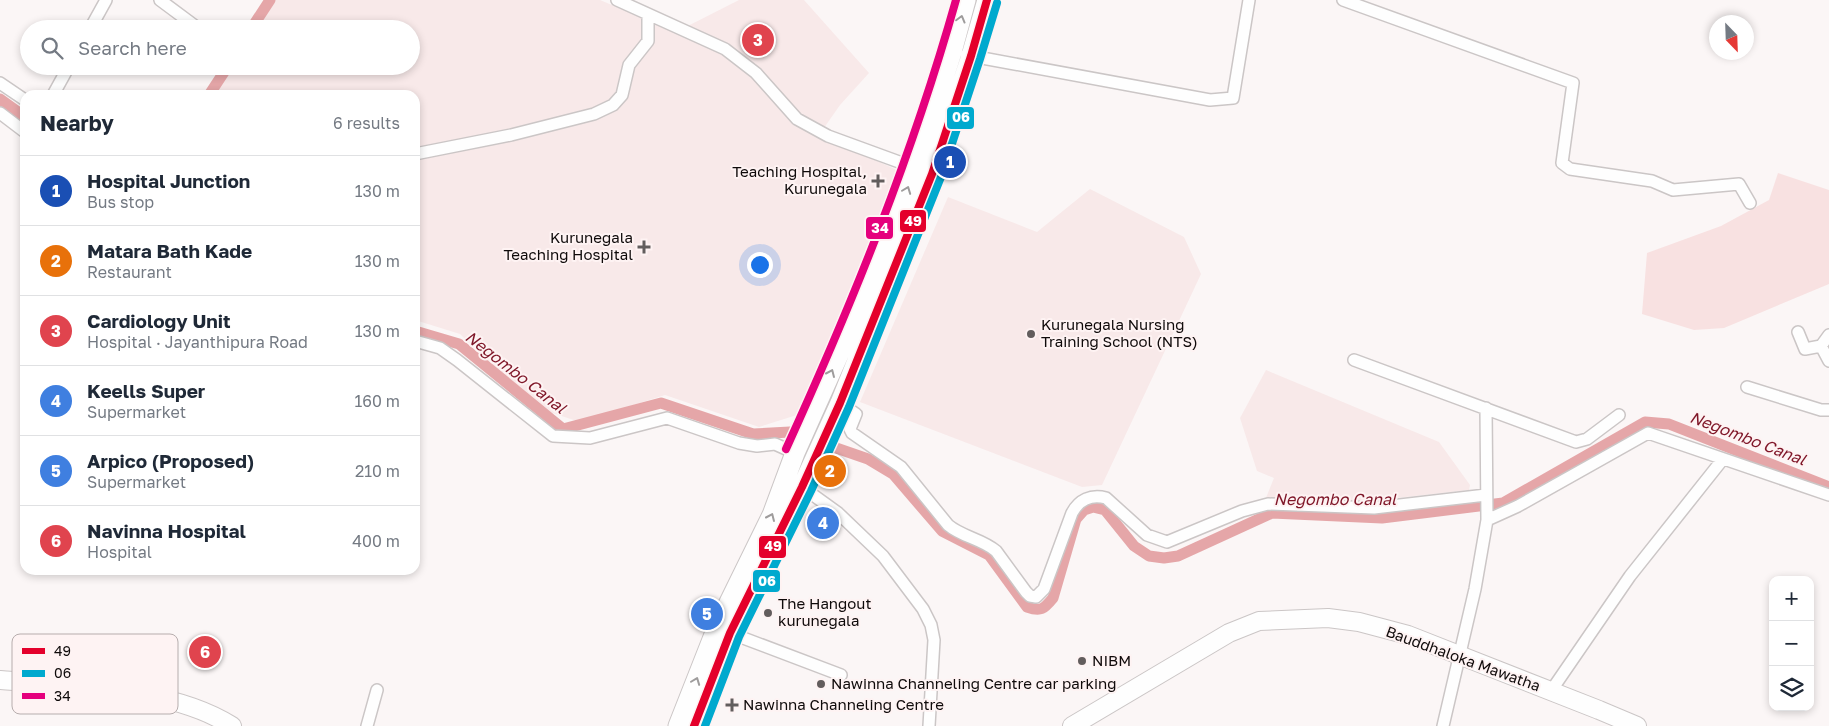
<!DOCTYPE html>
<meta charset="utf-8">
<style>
body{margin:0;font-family:"Golos Text",sans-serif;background:#f2f2f3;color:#1f2937}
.controls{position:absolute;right:15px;bottom:15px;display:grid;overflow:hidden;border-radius:10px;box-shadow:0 2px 8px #0003}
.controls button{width:45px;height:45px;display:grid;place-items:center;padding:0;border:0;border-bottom:1px solid #e0e1e3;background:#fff;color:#1f2937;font:25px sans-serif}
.compass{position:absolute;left:1709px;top:15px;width:45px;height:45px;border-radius:50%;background:#fff;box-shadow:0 2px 8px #0003;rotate:157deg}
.you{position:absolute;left:759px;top:264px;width:18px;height:18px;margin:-12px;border:4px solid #fff;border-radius:50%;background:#1a73e8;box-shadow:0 0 0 8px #1a73e833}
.badge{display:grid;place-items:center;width:32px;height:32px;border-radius:50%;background:#ea580c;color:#fff;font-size:16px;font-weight:700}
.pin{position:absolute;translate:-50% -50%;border:2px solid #fff;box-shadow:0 1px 5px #0006}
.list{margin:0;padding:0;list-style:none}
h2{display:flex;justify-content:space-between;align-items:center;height:65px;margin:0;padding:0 20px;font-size:21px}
h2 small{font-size:16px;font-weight:400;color:#747a83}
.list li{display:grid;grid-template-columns:32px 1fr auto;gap:15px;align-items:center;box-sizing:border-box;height:70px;padding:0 20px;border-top:1px solid #e0e1e3}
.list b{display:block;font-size:19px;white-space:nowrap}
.list p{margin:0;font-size:16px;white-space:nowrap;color:#747a83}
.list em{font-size:16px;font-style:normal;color:#747a83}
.icon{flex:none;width:28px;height:28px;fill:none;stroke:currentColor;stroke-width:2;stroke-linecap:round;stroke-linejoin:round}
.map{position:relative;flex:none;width:1829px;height:726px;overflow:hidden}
.search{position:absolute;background:#fff;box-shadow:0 2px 8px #0003;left:20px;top:20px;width:400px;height:55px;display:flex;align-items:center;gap:12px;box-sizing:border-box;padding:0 18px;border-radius:28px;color:#747a83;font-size:19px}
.panel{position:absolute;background:#fff;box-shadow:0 2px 8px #0003;left:20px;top:90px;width:400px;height:485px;border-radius:15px}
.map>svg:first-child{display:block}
.built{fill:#f8e9e9}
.green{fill:#f8e1e1}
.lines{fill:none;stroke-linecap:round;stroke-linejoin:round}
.canal{stroke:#e5a6a8;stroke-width:11}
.minor-casing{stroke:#cbc6c6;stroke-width:14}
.primary-casing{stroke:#cbc6c6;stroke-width:20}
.trunk-casing{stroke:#cbc6c6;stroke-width:21}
.minor{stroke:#fefefe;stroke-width:11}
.primary{stroke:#fefefe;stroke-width:18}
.trunk{stroke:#fefefe;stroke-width:19}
.bus-1-casing{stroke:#fef3f3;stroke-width:11}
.bus-2-casing{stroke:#fef3f3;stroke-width:11}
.bus-3-casing{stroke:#fef3f3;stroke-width:11}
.bus-1{stroke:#e4002b;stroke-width:8}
.bus-2{stroke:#00a9ce;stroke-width:8}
.bus-3{stroke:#e5007d;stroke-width:8}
.oneway{stroke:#9e9c9c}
.poi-dot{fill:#625d5d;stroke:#fef3f3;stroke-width:2}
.labels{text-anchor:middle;stroke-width:4;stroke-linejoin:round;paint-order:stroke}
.poi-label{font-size:15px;fill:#0f0a0a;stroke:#fef3f3;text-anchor:start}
.street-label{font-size:15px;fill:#0f0a0a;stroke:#fef3f3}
.water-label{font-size:16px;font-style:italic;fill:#7f1628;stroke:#fef3f3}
.key{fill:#fef3f3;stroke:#b6adad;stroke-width:1}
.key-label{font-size:14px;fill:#0f0a0a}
.line-badge{stroke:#fef3f3;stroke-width:2}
.badge-label{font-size:14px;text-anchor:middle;font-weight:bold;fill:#fff}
</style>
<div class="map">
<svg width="1829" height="726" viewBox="0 0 1829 726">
<rect width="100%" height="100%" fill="#fbf6f6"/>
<path class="built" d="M 275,0 L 600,0 L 676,32 L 739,0 L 804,0 L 869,73 L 840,105 L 819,135 L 906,174 L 800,414 L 759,427 L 665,395 L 580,422 L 540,409 L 512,386 L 460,334 L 415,320 L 415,95 L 215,95 L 233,66 L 411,66 L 411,29 L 256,29 Z
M 1090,189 L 1184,237 L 1201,274 L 1102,485 L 1082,487 L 860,402 L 948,197 L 1037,232 Z
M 1266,370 L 1439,442 L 1470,485 L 1469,490 L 1370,501 L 1266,498 L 1274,478 L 1257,471 L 1240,418 Z"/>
<path class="green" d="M 1778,173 L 1829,190 L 1829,284 L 1724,328 L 1694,330 L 1642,314 L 1647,253 L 1721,226 L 1769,200 Z"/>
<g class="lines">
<path class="canal" d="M 251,29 L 270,0
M 209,95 L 228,66
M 0,99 L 25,117
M 415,331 L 459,344 L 563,429 L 661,403 L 753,434 L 790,432 L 868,459 L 893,474 L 942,531 L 989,555 L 1027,607 C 1041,612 1044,609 1053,598 L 1076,519 L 1084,510 L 1093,507 L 1105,510 L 1134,546 L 1149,556 L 1164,558 L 1178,556 L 1272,513 L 1382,518 L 1503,503 L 1645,422 L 1669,424 L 1829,487"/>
<defs>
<path id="minor" d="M 160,0 L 199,29
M 617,0 L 725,49 L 756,73 L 797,119 L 828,136 L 921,170
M 1343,0 L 1573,83 L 1562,163 L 1570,169 L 1652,181 L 1673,190 L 1739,184 L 1750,203
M 90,29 L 106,0
M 966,55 L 1210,100 L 1233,98 L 1249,0
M 0,83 L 25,100
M 53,95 L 69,66
M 0,113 L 25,132
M 415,154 L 511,135 L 594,114 L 613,105 L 622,95 L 629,65 L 648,41 L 648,15
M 1798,332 L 1805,349 L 1821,346
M 1829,335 L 1821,346 L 1829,361
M 415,341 L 440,348 L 457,360 L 553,436 L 590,438 L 667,418 L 739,443 L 757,446 L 775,444 L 795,453
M 1354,360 L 1576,442 L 1587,439 L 1619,415
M 1747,387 L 1821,410 L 1829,410
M 840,403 L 856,414 L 850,429 L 852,433 L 901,467 L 948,525 C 962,537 982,539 996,551 L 1026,592 L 1030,596 L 1036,597 L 1044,589 L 1072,513 C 1079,500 1091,494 1106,498 L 1147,535 L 1167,542 L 1242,511 L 1268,504 L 1374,508 L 1486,495
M 802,487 L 838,513 L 883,556 L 923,609 L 931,625 L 934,640 L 929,726
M 1487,520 L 1518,506 L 1648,433 L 1829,495
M 730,633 L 841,675
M 1551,691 L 1630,576 L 1723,459
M 367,726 L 377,690
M 1443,726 L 1475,589 L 1487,520 L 1486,408"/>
<path id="primary" d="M 0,680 C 71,686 171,687 232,726
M 1072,726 L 1229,633 L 1259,621 L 1328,618 L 1359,622 L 1408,635 L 1599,710 L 1637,726"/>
<path id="trunk" d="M 678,726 L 717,627 L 772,515 L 795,453 L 862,303 L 915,168 L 952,52 L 966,0
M 694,726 L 730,633 L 802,487 L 840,403 L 932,174 L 971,56 L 987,0"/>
</defs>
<use href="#minor" class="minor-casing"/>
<use href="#primary" class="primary-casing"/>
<use href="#trunk" class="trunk-casing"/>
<use href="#minor" class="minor"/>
<use href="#primary" class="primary"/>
<use href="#trunk" class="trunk"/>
<defs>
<path id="bus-1" d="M 694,726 L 730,633 L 802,487 L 840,403 L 932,174 L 971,56 L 987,0"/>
<path id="bus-2" d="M 705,726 L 739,637 L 811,491 L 849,407 L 941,177 L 980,59 L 997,3"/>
<path id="bus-3" d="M 786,449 C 853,302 912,156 956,0"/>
</defs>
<use href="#bus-1" class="bus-1-casing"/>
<use href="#bus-2" class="bus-2-casing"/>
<use href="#bus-3" class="bus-3-casing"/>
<use href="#bus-1" class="bus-1"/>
<use href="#bus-2" class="bus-2"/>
<use href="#bus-3" class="bus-3"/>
</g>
<defs><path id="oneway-chevron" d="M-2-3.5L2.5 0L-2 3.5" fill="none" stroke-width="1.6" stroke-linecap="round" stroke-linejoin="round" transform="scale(1.25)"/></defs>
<g class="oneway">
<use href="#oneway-chevron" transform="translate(961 19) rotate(-75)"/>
<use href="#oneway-chevron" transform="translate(907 190) rotate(-69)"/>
<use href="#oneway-chevron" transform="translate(831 373) rotate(-66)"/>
<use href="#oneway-chevron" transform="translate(771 517) rotate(-66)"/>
<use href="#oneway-chevron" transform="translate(696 681) rotate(-69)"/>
</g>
<g class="poi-dot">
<path d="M875.5 173.5h5v5h5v5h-5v5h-5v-5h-5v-5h5z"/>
<path d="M641.5 239.5h5v5h5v5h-5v5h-5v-5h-5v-5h5z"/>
<circle cx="1031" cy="334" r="5"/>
<circle cx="768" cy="613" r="5"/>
<circle cx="1082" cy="661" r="5"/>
<circle cx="821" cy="684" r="5"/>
<path d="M729.5 697.5h5v5h5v5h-5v5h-5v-5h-5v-5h5z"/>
</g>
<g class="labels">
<g class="poi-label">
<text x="867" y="177" text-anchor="end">Teaching Hospital,<tspan x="867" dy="17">Kurunegala</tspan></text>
<text x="633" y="243" text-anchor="end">Kurunegala<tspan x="633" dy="17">Teaching Hospital</tspan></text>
<text x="1041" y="330">Kurunegala Nursing<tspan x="1041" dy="17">Training School (NTS)</tspan></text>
<text x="778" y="609">The Hangout<tspan x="778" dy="17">kurunegala</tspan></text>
<text x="1092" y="666">NIBM</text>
<text x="831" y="689">Nawinna Channeling Centre car parking</text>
<text x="743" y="710">Nawinna Channeling Centre</text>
</g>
<g class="street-label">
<text transform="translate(1463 659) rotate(20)" y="5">Bauddhaloka Mawatha</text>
</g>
<g class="water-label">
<text transform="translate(516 372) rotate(38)" y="6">Negombo Canal</text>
<text transform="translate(1748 438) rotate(21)" y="6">Negombo Canal</text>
<text x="1335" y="505">Negombo Canal</text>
</g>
</g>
<rect x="12" y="634" width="166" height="80" rx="8" class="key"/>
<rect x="22" y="648" width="23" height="6" fill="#e4002b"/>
<rect x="22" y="670" width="23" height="7" fill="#00a9ce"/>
<rect x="22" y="693" width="23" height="6" fill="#e5007d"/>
<g class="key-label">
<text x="54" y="656">49</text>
<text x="54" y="678">06</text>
<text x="54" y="701">34</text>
</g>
<g class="line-badge">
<rect x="946" y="106" width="29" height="24" rx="5" fill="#00a9ce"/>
<rect x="899" y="209" width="28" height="24" rx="5" fill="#e4002b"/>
<rect x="865" y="216" width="29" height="24" rx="5" fill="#e5007d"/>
<rect x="758" y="535" width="29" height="24" rx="5" fill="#e4002b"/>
<rect x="752" y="569" width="29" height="24" rx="5" fill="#00a9ce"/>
</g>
<g class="badge-label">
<text x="961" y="122">06</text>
<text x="913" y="226">49</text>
<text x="880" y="233">34</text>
<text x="773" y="551">49</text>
<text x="767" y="586">06</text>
</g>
</svg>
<div class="controls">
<button>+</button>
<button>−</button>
<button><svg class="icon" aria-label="layers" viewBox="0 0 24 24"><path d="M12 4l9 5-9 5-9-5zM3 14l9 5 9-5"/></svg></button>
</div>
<svg class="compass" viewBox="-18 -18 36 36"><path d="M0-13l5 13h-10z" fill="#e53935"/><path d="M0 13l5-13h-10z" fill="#747a83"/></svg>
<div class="you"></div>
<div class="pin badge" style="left:950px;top:162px;background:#1a4fb4">1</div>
<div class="pin badge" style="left:830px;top:471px;background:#e8710a">2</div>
<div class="pin badge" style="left:758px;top:40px;background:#e0444e">3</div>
<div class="pin badge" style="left:823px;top:523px;background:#3f7fe0">4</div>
<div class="pin badge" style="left:707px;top:614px;background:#3f7fe0">5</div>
<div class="pin badge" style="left:205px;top:652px;background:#e0444e">6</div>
<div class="search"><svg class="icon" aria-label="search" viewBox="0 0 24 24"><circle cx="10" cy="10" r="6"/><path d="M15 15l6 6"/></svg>Search here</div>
<section class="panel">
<h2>Nearby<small>6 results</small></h2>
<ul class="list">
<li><span class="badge" style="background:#1a4fb4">1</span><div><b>Hospital Junction</b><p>Bus stop</p></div><em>130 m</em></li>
<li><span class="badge" style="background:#e8710a">2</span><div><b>Matara Bath Kade</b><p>Restaurant</p></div><em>130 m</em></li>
<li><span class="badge" style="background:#e0444e">3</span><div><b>Cardiology Unit</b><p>Hospital · Jayanthipura Road</p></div><em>130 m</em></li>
<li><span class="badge" style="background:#3f7fe0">4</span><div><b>Keells Super</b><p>Supermarket</p></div><em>160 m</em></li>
<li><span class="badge" style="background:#3f7fe0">5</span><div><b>Arpico (Proposed)</b><p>Supermarket</p></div><em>210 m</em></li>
<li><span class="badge" style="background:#e0444e">6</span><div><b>Navinna Hospital</b><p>Hospital</p></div><em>400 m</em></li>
</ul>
</section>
</div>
